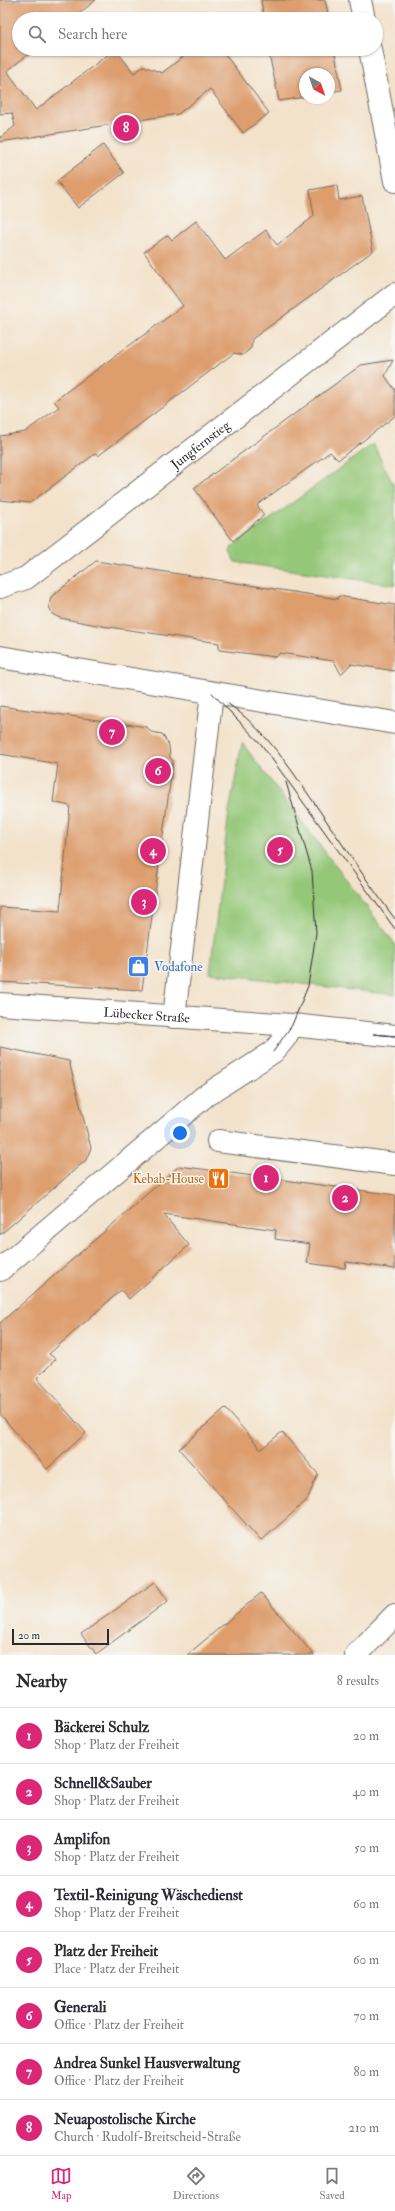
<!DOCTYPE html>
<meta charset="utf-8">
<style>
body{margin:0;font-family:"IM FELL Double Pica",serif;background:#f7f7f7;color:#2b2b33}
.compass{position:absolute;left:299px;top:68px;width:36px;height:36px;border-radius:50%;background:#fff;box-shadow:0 1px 3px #0004;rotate:140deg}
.scale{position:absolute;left:12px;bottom:10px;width:97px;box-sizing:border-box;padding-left:4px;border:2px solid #2b2b2b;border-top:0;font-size:11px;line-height:14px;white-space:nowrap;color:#2b2b2b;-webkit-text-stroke:3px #f6f6f2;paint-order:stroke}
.you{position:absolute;left:180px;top:1133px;width:14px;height:14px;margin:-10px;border:3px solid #fff;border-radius:50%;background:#1a73e8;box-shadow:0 0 0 6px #1a73e833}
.badge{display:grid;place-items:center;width:26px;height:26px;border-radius:50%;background:#db2777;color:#fff;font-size:13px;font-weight:700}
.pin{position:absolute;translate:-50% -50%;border:2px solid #fff;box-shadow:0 1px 4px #0006}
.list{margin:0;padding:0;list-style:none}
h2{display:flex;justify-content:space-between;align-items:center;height:52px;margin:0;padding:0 16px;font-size:17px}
h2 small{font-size:13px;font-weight:400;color:#7c7c81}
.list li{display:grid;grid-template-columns:26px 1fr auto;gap:12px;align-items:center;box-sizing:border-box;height:56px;padding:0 16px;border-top:1px solid #e1e1e2}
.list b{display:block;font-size:15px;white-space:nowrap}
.list p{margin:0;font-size:13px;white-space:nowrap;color:#7c7c81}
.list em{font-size:13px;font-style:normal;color:#7c7c81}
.icon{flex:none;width:22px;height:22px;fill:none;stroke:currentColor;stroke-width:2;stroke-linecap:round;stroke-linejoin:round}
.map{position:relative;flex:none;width:395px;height:1655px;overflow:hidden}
.search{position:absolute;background:#fff;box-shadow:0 1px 3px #0004;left:12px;right:12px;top:12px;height:44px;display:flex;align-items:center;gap:10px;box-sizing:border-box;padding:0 14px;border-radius:22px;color:#7c7c81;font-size:15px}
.sheet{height:500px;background:#fff}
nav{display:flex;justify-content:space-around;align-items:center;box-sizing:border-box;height:56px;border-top:1px solid #e1e1e2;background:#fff;font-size:11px;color:#7c7c81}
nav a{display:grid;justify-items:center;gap:2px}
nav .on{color:#db2777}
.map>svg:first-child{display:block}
.green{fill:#95c778;stroke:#607952}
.building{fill:#dd9d6d}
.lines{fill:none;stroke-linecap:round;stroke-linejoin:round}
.minor-casing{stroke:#716b63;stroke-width:24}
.minor{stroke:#fff;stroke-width:22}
.tram{stroke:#2b2b2b;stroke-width:1}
.labels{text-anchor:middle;stroke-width:3;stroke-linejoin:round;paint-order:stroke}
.street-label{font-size:13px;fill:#2b2b2b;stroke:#f6f6f2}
.shop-label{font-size:13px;fill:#366cbe;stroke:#f6f6f2;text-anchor:start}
.food-label{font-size:13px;fill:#c56008;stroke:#f6f6f2;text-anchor:end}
</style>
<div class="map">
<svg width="395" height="1655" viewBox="0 0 395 1655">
<rect width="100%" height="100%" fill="#f6f6f2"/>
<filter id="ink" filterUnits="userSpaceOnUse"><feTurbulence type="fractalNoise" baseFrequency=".025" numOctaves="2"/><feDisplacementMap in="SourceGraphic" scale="8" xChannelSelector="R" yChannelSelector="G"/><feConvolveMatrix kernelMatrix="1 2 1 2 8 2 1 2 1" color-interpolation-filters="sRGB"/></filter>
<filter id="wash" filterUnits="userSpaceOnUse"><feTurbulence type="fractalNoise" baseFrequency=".012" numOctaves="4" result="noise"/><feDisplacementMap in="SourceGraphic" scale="16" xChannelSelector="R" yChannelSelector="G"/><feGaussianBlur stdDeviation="0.9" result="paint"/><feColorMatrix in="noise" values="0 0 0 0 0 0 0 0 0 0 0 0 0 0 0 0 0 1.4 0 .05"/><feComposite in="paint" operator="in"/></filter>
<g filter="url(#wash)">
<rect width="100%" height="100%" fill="#f3e2cb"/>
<path class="green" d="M 373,444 L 395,488 L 395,585 L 235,562 L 230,552 L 232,547 Z
M 242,743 L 395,944 L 395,995 L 210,973 L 229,811 Z"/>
<g id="blocks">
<path class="building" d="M 0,0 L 96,0 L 72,19 L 19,19 L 19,49 L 35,49 L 7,71 L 36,110 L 115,49 L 134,73 L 144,66 L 162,73 L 193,49 L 221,49 L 269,113 L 243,133 L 210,89 L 178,114 L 0,142 L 0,138 L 15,126 L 12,113 L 0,114 Z
M 261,0 L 325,0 L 329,19 L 264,19 Z
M 268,49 L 334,49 L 342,90 L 329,92 L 329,74 L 305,74 L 305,97 L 279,101 Z
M 103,145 L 124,173 L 78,208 L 57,181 Z
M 337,185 L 339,200 L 362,196 L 373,251 L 252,339 L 251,348 L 243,355 L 234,353 L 98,456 L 96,453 L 30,503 L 0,500 L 0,436 L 25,432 L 59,407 L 54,401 L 183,306 L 144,252 L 168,235 L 172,240 L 196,221 L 225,260 L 266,230 L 277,245 L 314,216 L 310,190 Z
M 393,360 L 385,376 L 395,390 L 395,416 L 338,460 L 330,452 L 257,505 L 264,515 L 233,541 L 194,488 L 361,365 Z
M 96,561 L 338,599 L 338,596 L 395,605 L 395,671 L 351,664 L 341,674 L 334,661 L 280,653 L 276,657 L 219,650 L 219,643 L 102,626 L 60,618 L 52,614 L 49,606 L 51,597 Z
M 0,706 L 147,727 L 151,732 L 162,734 L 169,745 L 170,758 L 173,761 L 142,990 L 0,982 L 0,907 L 60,911 L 70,806 L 53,802 L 58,764 L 0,754 Z
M 0,1047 L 69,1061 L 91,1148 L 86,1160 L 0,1235 Z
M 179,1166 L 395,1195 L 395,1269 L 346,1262 L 345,1268 L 307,1263 L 310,1244 L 275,1239 L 276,1230 L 163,1214 L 189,1245 L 129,1299 L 121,1290 L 49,1354 L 56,1359 L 37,1378 L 86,1433 L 47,1469 L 0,1414 L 0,1323 Z
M 225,1408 L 261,1449 L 282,1432 L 318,1474 L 307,1500 L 261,1541 L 179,1449 Z
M 155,1582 L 168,1601 L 96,1654 L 81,1634 Z
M 261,1593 L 314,1655 L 187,1655 Z"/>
</g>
</g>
<g filter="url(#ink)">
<use href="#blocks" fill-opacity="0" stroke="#716b63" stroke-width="1"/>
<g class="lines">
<defs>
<g id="minor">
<path d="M 360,0 L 364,19"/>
<path d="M 370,49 L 395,181"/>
<path id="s1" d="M 0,587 L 26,578 L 395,294"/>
<path d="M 0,657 L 395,723"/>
<path id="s2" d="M 0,1004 L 292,1025 L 395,1036"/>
<path d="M 174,1017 L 212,693"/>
<path d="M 218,1141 L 395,1164"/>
<path d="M 0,1270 L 205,1096 L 273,1052 L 285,1038 L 292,1025"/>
<path d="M 356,1655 L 395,1615"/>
</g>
</defs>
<use href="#minor" class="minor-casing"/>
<use href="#minor" class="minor"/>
<path class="tram" d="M 212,693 L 261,744 L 395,929
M 227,703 C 264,728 290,768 315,804 C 341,842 367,882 395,919
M 395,1036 L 373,1034 L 395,1036
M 273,1052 L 292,1025 L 308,986 L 316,933 L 312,871 L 286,782"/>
</g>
</g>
<defs>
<symbol id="shop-square" viewBox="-11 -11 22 22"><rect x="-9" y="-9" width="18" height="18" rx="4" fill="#3f7fe0" stroke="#f6f6f2"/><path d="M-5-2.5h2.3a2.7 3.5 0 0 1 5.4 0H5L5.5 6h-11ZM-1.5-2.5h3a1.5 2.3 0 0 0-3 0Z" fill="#fff"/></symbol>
<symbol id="restaurant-square" viewBox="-11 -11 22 22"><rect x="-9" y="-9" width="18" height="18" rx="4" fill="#e8710a" stroke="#f6f6f2"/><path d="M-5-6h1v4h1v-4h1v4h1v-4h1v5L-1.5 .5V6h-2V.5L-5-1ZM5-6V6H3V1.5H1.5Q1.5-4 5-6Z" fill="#fff"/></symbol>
</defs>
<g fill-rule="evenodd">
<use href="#shop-square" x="126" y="954" width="25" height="25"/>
<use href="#restaurant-square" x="206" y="1166" width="25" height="25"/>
</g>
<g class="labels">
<g class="street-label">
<text dy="5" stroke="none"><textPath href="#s1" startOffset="247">Jungfernstieg</textPath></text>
<text dy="5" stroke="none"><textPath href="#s2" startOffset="147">Lübecker Straße</textPath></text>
</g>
<g class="shop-label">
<text x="154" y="971">Vodafone</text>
</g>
<g class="food-label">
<text x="204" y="1183">Kebab-House</text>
</g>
</g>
</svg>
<svg class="compass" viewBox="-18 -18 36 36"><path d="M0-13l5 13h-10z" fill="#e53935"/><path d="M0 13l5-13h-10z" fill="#7c7c81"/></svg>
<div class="scale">20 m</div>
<div class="you"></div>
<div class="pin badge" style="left:266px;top:1178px">1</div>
<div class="pin badge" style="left:345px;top:1198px">2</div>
<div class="pin badge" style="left:144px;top:902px">3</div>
<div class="pin badge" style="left:153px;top:851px">4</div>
<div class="pin badge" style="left:280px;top:850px">5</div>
<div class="pin badge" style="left:158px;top:771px">6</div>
<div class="pin badge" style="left:112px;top:732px">7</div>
<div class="pin badge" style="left:126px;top:128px">8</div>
<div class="search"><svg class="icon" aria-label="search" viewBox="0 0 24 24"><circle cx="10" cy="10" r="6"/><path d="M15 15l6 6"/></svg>Search here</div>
</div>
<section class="sheet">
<h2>Nearby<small>8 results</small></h2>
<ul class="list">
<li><span class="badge">1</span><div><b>Bäckerei Schulz</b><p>Shop · Platz der Freiheit</p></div><em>20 m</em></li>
<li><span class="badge">2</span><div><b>Schnell&amp;Sauber</b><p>Shop · Platz der Freiheit</p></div><em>40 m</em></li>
<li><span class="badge">3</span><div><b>Amplifon</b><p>Shop · Platz der Freiheit</p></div><em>50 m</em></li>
<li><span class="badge">4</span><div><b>Textil-Reinigung Wäschedienst</b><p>Shop · Platz der Freiheit</p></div><em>60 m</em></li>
<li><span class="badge">5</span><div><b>Platz der Freiheit</b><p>Place · Platz der Freiheit</p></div><em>60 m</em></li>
<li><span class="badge">6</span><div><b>Generali</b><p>Office · Platz der Freiheit</p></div><em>70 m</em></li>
<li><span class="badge">7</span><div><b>Andrea Sunkel Hausverwaltung</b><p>Office · Platz der Freiheit</p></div><em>80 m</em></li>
<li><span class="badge">8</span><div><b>Neuapostolische Kirche</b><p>Church · Rudolf-Breitscheid-Straße</p></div><em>210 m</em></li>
</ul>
</section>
<nav>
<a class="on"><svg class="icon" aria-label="map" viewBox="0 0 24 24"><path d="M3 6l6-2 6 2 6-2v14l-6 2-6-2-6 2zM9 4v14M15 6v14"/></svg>Map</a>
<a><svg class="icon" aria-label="directions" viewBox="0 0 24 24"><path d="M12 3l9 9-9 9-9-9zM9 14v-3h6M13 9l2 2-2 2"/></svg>Directions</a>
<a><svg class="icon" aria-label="saved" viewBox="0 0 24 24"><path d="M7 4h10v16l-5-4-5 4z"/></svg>Saved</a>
</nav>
